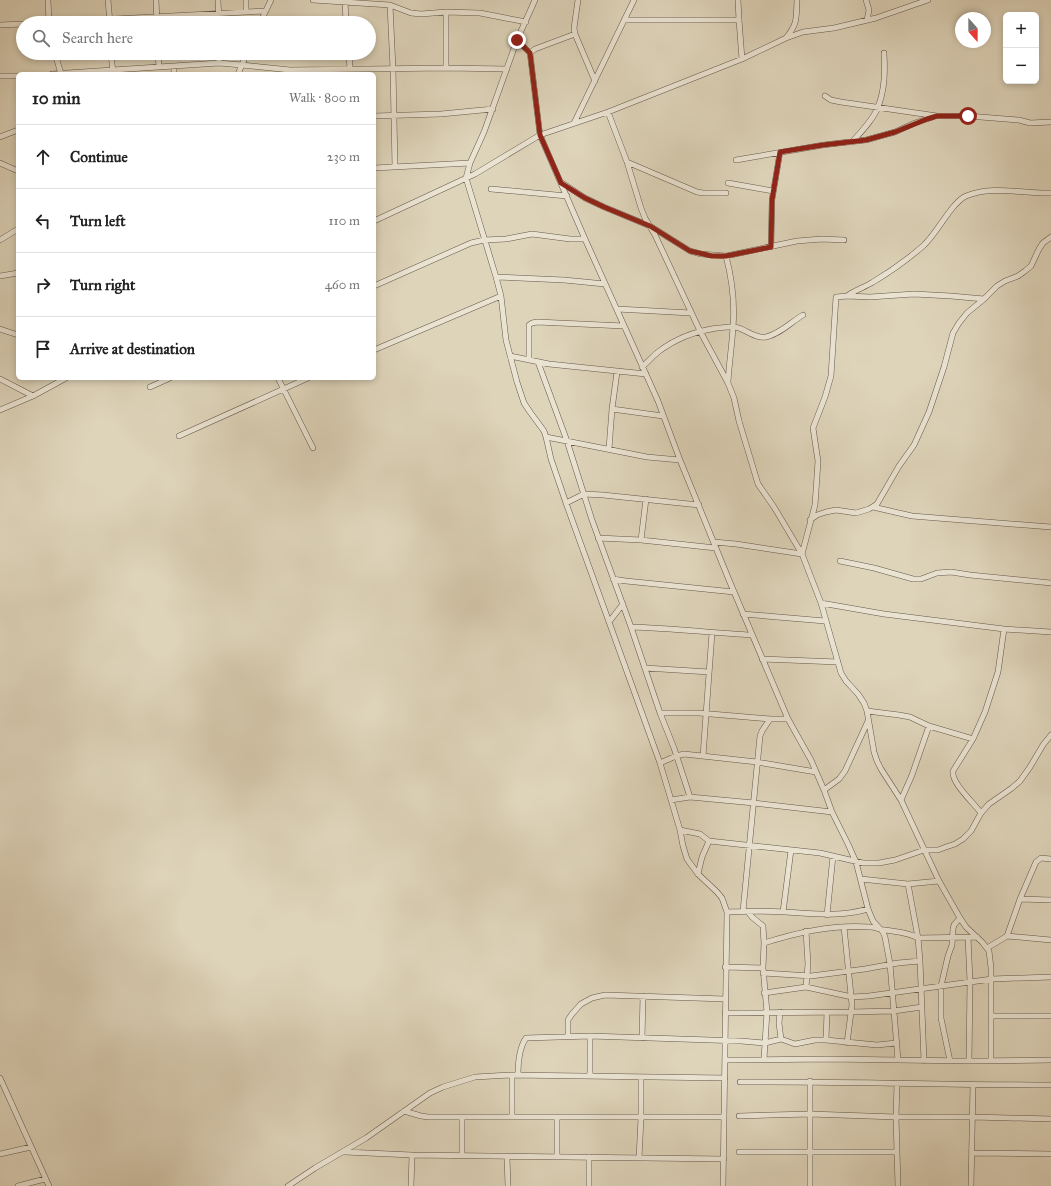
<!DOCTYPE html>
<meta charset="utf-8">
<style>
body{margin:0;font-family:"IM FELL Great Primer",serif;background:#f2f2f2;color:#222}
.controls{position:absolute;right:12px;top:12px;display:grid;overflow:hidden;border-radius:6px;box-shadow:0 2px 6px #0003}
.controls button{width:36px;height:36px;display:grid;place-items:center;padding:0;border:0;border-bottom:1px solid #e0e0e0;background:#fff;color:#222;font:20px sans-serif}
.compass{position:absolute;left:955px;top:12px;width:36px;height:36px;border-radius:50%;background:#fff;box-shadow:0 2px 6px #0003;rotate:159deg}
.stop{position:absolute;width:12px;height:12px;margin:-9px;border:3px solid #8f2418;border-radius:50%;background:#fff}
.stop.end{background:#8f2418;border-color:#fff;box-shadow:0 1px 4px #0008}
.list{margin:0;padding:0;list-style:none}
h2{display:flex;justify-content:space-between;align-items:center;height:52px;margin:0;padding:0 16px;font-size:17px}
h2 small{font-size:13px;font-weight:400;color:#767676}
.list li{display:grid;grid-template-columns:26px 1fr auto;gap:12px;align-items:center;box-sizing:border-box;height:64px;padding:0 16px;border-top:1px solid #e0e0e0}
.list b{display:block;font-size:15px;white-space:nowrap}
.list em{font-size:13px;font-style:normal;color:#767676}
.icon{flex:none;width:22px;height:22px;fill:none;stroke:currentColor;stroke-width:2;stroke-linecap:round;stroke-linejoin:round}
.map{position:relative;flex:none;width:1051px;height:1186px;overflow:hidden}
.search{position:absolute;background:#fff;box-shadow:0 2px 6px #0003;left:16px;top:16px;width:360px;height:44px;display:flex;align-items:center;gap:10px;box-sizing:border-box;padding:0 14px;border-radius:22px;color:#767676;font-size:15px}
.panel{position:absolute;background:#fff;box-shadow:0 2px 6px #0003;left:16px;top:72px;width:360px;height:308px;border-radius:6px}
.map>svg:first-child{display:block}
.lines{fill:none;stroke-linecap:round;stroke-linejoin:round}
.street-casing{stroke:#64584c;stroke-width:6}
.street{stroke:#eae3d2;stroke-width:5}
.route{stroke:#8f2418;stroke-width:5}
</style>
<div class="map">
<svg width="1051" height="1186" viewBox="0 0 1051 1186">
<rect width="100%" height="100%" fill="#ded4ba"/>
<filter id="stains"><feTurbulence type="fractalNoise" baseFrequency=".005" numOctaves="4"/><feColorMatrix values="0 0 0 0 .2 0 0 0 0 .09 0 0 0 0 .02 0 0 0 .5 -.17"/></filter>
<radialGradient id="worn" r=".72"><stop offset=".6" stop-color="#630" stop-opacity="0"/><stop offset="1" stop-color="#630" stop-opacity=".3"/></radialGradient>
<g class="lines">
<defs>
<path id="street" d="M 48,0 L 49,23
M 108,0 L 110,23
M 156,0 L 157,23
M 218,0 L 219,23
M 246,0 L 246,12
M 313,0 L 390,5 L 411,13 L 421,14 L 446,12 L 480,13 L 526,22
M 345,0 L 346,23
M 535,0 L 517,40 L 484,132 L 470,163 L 466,178 L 496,277 L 501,296 L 506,340 L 517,382 L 524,403 L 530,412 L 544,431 L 546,437 L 551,459 L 566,503 L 660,763 L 680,830 L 683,846 L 687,859 L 698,874 L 717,892 L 722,898 L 727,912 L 723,1186
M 578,0 L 574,28 L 575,34 L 595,81
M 738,0 L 739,20 L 742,59
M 866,0 L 869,10 L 867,20
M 390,5 L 393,69 L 395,167
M 446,12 L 446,68
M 624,20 L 739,20
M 39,23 L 265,11
M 260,23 L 271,0
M 0,25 L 23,24
M 786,38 C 798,23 796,19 797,0
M 517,40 L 530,53 L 540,135 L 585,239 L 658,401 L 680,460 L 729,580 L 788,719 L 811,760 L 824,790 L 832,812 L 848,844 L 856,862 L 868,909 L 873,921 L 883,932 L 885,937 L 890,964 L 898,1060
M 55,53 L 61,74
M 111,53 L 113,74
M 158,53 L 159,67
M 219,53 L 219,63
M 349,53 L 350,69
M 530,53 L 535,49 L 575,34
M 174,66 L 174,74
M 52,74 L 219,63 L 242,65 L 290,70 L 446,68 L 507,69
M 238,74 L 247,53
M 0,76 L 18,76
M 825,96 L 831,100 L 841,102 L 937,116 L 968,116 L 1019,120 L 1030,123 L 1051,122
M 608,112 L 627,162 L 641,208 L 645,218 L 655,235 L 700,331 L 728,383 L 734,398 L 739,421 L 758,484 L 774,507 L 802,554 L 821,603 L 841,673 L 846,681 L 858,694 L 864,703 L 867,711 L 874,752 L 877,761 L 881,769 L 901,800 L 939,881 L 960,918 L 966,927 L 982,942 L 989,951 L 991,968 L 991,1061
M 374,116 L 441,114 L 493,109
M 574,123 L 634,0
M 0,137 L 18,130
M 852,142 C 861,132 873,120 878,107 C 885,89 885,71 884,53
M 736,160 L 823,145 L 866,140 L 895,132 L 915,123 L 933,117
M 627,162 L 697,192 L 703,193 L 726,193
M 0,163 L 18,171
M 374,168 L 470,163
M 562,183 L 585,198 L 604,207 L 650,226 L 690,251 L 701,254 L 726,256 L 797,241 L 822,239 L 844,240
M 728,183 L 773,191
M 491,189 L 567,196
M 374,221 L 475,174 L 540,135 L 608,112 L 742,59 L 786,38 L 803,32 L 834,28 L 876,18 L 928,0
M 0,240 L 18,229
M 771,247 L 772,200 L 780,152
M 726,256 C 732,279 735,303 733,327 C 732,345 729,364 728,382
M 0,276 L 18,273
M 496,277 L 564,280 L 605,284
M 374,286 L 471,243 L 484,240 L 506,239 L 532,234 L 570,239 L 585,239
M 847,296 C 855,290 865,287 873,282 C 890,272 908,259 923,246 C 937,234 951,203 966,196 C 993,185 1023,194 1051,193
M 617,309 L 691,313
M 0,329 L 18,335
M 374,350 L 501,296
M 510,356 L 549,364 L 646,374
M 529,360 L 529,325 L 532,323 L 537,322 L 624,326
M 538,362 L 567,441 L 592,520 L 631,627 L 660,713 L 674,748 L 690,797
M 642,367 C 648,362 653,356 658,352 C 675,339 696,331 717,328 C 723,328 729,326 735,327 C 746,329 755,339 766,337 C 780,334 791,322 803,315
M 278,378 L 313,448
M 0,379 L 33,396
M 150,387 L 170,378
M 612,409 L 663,416
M 0,410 L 33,396 L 66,378
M 179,436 L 308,378
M 546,437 L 647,457 L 680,460
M 609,449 L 612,409 L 617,372
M 566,503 L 584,494 L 603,495 L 699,505
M 873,507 L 912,516 L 1051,527
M 810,520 L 817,515 L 826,512 L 836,510 L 856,513 L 869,509 L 877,504 L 899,466 L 914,445 L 929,412 L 944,367 L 953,333 L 959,323 L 967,313 L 984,299 L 997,286 L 1005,281 L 1018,276 L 1025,271 L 1031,266 L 1039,249 L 1043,243 L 1051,237
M 598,538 L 641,540 L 716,548
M 641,540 L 646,499
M 714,542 L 736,544 L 802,554 L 815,505 L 816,491 L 818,461 L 813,428 L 825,397 L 831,376 L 836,297 L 847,296 L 870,297 L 914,294 L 951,296 L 984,299
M 840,561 L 874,568 L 913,579 L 921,579 L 937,573 L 951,572 L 970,575 L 1051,583
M 613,579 L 626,581 L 734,592
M 821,603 L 884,614 L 1004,629 L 1051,632
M 743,614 L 825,621
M 609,622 L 623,604
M 631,627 C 672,628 712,633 752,635
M 762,659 L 838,662
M 645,668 L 709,672
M 867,711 L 899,715 L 910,717 L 929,726 L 973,739
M 660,713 L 699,713 L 770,719 L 788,719
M 703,756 L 712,633
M 660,763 L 676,756 L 684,754 L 757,762 L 816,772
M 824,790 L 839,779 L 845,771 L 868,721
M 671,800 L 690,797 L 754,803 L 832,812
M 901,800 L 912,775 L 929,726
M 981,813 C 974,803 951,783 953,771 L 973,739 L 985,712 L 998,672 L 1004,629
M 680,830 L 700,834 L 709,841 L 820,853 L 863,863 L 879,863 L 895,860 L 924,850 L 938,850 L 946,847 L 955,844 L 963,839 L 971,831 L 981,813 L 989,804 L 1012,788 L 1020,781 L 1030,767 L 1043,745 L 1051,735
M 698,874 L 702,857 L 709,841
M 861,879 L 908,884 L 939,881
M 908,884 L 918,938 L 920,961 L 924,1061
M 1020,899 L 1051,900
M 743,911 L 760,736 L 762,731 L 770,719
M 727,912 C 746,911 766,911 785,912 C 814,914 841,917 868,909
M 748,912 L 752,917 L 763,926 L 764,943 L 763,968 L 767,1012 L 764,1059
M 783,912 L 791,850
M 827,915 L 833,856
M 844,927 L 852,1005 L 847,1043
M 806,931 L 808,964 L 806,987
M 1007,936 L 1020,899 L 1036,862 L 1041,858 L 1051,859
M 968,937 L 970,982 L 969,1061
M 764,943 C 798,932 834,924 870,927 C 876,927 880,930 885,930 C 896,932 908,932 918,938 L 977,937
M 987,948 L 1007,936 L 1051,940
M 725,967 L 763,968
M 763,973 L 811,976 L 865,969 L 898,963 L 920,961
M 764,993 L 806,987 L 852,997 L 869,996 L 992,979 L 1051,977
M 780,1012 L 779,1023 L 781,1039
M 725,1013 L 851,1012 L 894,1011 L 922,1007
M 991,1016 L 1051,1016
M 568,1036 L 568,1020 L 572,1014 L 581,1004 L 592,998 L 605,995 L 725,999
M 642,1038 L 643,996
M 826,1040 L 827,1012
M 726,1060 L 829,1059 L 969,1061 L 1051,1060
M 950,1061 L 941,1018 L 941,986 L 948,956 L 952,945 L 953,929 L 954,925 L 960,918
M 518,1075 C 518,1063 519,1048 526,1038 L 590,1036 L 741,1041 L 765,1043 L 781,1039 L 795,1044 L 815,1040 L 826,1040 L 877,1045 L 896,1043
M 590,1076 L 590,1036
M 0,1078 L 49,1186
M 740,1082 C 843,1081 947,1085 1051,1085
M 897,1084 L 896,1117 L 898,1186
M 404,1111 L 421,1116 L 428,1117 L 724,1117
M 739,1116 L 810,1114 L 896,1117 L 973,1117 L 1051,1119
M 462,1117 L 462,1156
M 512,1117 L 512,1075
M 345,1152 L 412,1155 L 724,1159
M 739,1152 L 897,1152
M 972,1153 L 1051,1154
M 0,1154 L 31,1147
M 507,1157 L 508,1186
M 557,1157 L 557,1117
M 589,1157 L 589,1186
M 639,1158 L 641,1118 L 641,1077
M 18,1186 L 45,1179
M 288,1186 L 315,1168 L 366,1138 L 430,1093 L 443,1087 L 475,1077 L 512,1075 L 725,1078
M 411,1186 L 412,1155
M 810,1186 L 810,1081
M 971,1186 L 973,1085"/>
</defs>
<use href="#street" class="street-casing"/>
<use href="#street" class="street"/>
</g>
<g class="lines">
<path class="route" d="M 517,40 L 530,53 L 540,135 L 561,183 L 585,198 L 604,207 L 650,226 L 690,251 L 712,256 L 726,256 L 771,247 L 772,200 L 780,152 L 823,145 L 866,140 L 895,132 L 927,119 L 937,116 L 968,116"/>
</g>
<rect width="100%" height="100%" filter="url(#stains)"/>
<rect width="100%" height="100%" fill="url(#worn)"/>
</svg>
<div class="controls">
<button>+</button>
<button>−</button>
</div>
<svg class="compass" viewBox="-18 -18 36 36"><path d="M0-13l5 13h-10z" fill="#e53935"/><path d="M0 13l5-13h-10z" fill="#767676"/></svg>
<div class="stop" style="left:968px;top:116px"></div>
<div class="stop end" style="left:517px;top:40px"></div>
<div class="search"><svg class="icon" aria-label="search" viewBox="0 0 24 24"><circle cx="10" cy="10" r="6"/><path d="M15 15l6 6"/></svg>Search here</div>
<section class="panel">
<h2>10 min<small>Walk · 800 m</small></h2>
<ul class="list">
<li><svg class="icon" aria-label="ahead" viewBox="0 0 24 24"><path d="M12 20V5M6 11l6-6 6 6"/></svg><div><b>Continue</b></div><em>230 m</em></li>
<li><svg class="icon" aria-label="left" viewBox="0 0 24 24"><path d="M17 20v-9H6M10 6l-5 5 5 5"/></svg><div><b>Turn left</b></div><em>110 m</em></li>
<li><svg class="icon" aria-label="right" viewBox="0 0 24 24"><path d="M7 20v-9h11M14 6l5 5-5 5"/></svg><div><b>Turn right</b></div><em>460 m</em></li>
<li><svg class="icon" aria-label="arrive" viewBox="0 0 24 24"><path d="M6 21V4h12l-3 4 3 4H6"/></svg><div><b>Arrive at destination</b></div></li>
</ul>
</section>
</div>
